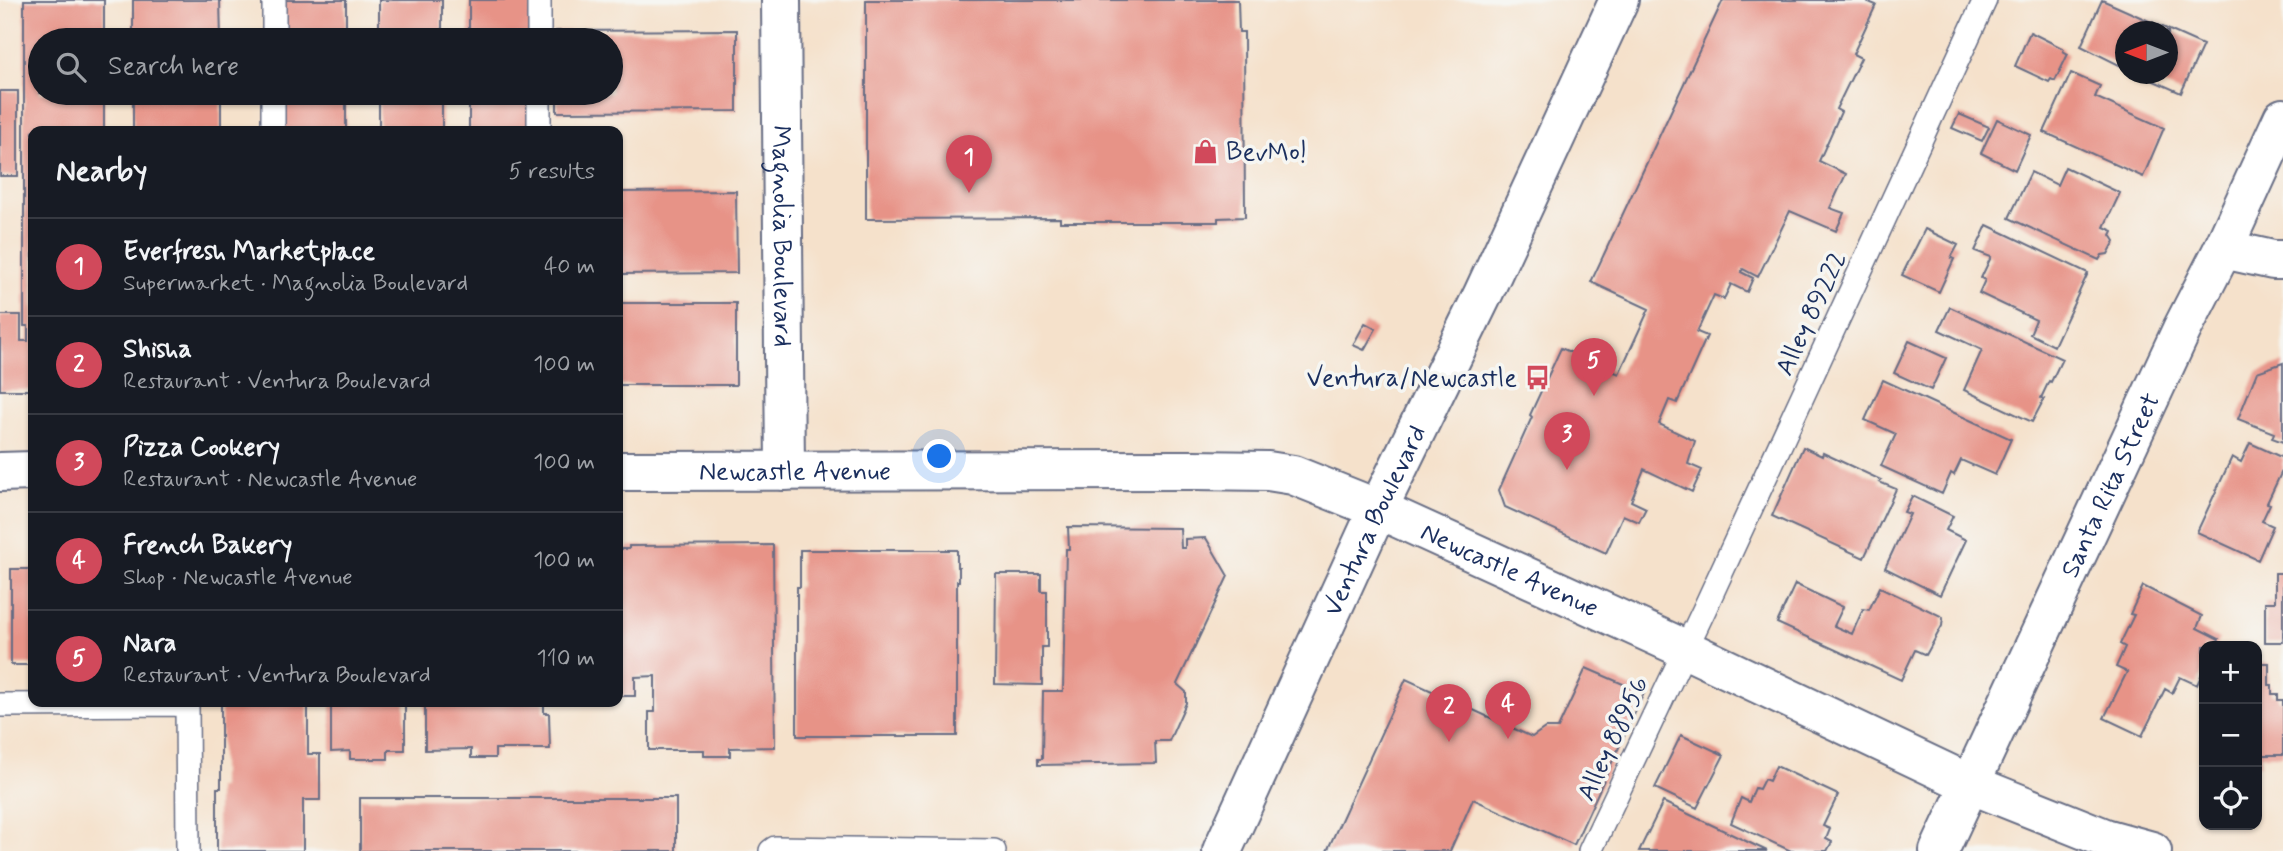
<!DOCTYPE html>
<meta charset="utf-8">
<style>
body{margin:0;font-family:Mynerve,sans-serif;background:#242831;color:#f1f3f6}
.controls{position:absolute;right:21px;bottom:21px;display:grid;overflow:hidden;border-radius:14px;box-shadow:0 2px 5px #0004}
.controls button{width:63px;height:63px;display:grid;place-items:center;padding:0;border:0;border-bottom:2px solid #363941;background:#171b24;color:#f1f3f6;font:35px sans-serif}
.compass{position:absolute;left:2115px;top:21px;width:63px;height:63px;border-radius:50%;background:#171b24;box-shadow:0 2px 5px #0004;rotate:270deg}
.you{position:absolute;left:940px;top:457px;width:24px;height:24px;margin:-18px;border:5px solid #fff;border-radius:50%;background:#1a73e8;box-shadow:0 0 0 10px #1a73e833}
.badge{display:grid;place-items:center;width:46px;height:46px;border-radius:50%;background:#d1495b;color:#fff;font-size:23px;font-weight:700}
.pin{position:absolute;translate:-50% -58px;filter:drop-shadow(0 2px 4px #0008)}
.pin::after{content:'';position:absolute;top:37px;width:24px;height:21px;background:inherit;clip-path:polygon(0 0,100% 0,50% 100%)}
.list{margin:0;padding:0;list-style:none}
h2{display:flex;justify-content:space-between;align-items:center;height:91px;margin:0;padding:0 28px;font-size:30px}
h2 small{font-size:23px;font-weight:400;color:#9ea1a6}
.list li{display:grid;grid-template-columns:46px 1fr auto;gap:21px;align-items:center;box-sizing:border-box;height:98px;padding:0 28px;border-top:2px solid #363941}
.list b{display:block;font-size:26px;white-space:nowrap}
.list p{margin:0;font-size:23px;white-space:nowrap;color:#9ea1a6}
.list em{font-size:23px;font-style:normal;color:#9ea1a6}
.icon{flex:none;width:38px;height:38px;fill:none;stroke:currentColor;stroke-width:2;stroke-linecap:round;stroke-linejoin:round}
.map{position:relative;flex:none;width:2283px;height:851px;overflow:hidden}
.search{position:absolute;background:#171b24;box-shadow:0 2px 5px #0004;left:28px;top:28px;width:595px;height:77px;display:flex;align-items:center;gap:18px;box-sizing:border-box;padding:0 24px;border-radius:38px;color:#9ea1a6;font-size:26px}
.panel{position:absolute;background:#171b24;box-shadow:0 2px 5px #0004;left:28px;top:126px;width:595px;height:581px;border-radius:14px}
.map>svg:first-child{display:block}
.building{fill:#e79387}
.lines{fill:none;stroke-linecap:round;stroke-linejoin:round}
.lane-casing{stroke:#676d84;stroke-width:26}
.street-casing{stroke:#676d84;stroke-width:42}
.primary-casing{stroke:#676d84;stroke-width:42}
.lane{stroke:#fff;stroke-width:23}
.street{stroke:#fff;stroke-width:38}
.primary{stroke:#fff;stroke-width:38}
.labels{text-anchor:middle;stroke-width:7;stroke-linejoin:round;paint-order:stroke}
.poi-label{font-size:26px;fill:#1b2f5e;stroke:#f6f6f2;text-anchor:start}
.street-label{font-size:26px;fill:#1b2f5e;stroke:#f6f6f2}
</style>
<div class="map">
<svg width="2283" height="851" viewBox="0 0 2283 851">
<rect width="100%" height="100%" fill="#f6f6f2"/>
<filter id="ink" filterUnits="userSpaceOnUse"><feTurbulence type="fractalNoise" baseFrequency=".0143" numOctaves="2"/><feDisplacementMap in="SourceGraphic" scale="14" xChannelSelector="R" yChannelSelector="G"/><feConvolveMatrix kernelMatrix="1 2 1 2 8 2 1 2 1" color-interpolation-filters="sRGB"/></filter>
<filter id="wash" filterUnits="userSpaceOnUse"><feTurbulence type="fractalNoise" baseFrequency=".00686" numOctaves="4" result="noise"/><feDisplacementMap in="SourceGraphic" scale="28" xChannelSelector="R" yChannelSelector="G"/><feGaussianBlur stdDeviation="1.57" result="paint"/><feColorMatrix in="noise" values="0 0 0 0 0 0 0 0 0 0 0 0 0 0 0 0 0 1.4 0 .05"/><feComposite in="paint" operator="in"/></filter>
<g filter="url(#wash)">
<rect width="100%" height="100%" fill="#f5e1cb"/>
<g id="blocks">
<path class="building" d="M 24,0 L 104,0 L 104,40 L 40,40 L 40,93 L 104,93 L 104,131 L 33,131 L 33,390 L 0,390 L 0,315 L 21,315 L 21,341 L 28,341 L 28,326 L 24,326 Z
M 133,0 L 220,0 L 221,40 L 133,40 Z
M 282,0 L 346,0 L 346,40 L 282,40 Z
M 379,0 L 442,0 L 442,40 L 379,40 Z
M 469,0 L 532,0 L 532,40 L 469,40 Z
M 866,0 L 1238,0 L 1239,32 L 1244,32 L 1245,217 L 1218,218 L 1218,222 L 1060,222 L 1060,218 L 866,219 Z
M 1723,0 L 1864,0 L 1876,5 L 1853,54 L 1861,58 L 1836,109 L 1841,112 L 1819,161 L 1846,174 L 1830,208 L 1844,213 L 1836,231 L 1790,211 L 1758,277 L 1743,269 L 1741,272 L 1753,278 L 1747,292 L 1731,284 L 1724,299 L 1714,295 L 1697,332 L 1707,336 L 1677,403 L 1669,400 L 1659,424 L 1695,441 L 1688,464 L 1702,470 L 1692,492 L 1644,469 L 1631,501 L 1646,508 L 1639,522 L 1623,515 L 1606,553 L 1505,507 L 1499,490 L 1532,417 L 1530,415 L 1561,348 L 1619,374 L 1649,309 L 1591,282 Z
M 2102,0 L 2203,45 L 2181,93 L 2138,74 L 2168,74 L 2168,32 L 2125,32 L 2125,68 L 2081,46 Z
M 737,30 L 737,111 L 557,112 L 557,101 L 562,101 L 562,93 L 611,93 L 611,40 L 556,40 L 556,31 Z
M 2030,32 L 2064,49 L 2063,51 L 2068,54 L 2055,81 L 2051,79 L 2049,82 L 2015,66 Z
M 2071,73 L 2100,86 L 2095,97 L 2164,128 L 2143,177 L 2044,132 Z
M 0,91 L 18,91 L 18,176 L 0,176 Z
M 133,93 L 221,93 L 221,131 L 133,131 Z
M 282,93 L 346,93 L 346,131 L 282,131 Z
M 379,93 L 442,93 L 442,131 L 379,131 Z
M 469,93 L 532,93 L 533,131 L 469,131 Z
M 1959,114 L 1989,127 L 1982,141 L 1952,128 Z
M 1997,119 L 2031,135 L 2015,170 L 1981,153 Z
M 2065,167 L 2120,193 L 2104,227 L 2113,231 L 2111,235 L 2115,241 L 2108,254 L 2102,255 L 2099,260 L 2009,218 L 2031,172 L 2057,185 Z
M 736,191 L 737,273 L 618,274 L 618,192 Z
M 1987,225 L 2088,273 L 2054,346 L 2030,334 L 2036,320 L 1979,293 L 1985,280 L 1981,278 L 1991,257 L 1975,251 Z
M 1925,229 L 1958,245 L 1951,258 L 1954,259 L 1939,292 L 1902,275 Z
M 618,303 L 736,303 L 736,385 L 618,385 Z
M 1950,307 L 2062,359 L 2051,382 L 2049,381 L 2041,398 L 2044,399 L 2032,422 L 1964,390 L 1982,350 L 1939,330 Z
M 1365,323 L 1376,329 L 1364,350 L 1353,345 Z
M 1909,341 L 1946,358 L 1931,390 L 1894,373 Z
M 2283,363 L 2283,442 L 2272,438 L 2274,433 L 2238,419 L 2257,372 Z
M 1883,380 L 2011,439 L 1995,475 L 1961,460 L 1954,475 L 1951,473 L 1942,494 L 1881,466 L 1896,434 L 1865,420 Z
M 2250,443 L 2283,458 L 2283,469 L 2267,503 L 2270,504 L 2262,521 L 2273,526 L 2258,560 L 2197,532 L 2232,457 L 2241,462 Z
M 1803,447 L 1822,456 L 1823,453 L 1881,480 L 1879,482 L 1896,489 L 1864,558 L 1772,516 Z
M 1912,496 L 1953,516 L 1946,530 L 1966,540 L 1940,595 L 1885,568 L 1910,514 L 1904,512 Z
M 1068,527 L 1180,528 L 1181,548 L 1185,548 L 1185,539 L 1206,538 L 1228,576 L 1177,684 L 1186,692 L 1186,703 L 1169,741 L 1155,741 L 1156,763 L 1038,765 L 1038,759 L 1042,759 L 1043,691 L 1063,691 L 1066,549 L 1069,549 Z
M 773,545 L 775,747 L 730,748 L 730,756 L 704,756 L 704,750 L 649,750 L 649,712 L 655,712 L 655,676 L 635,677 L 635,696 L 618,696 L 618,549 L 629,549 L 629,546 Z
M 800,550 L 957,550 L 957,567 L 959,567 L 959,581 L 957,581 L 957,736 L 797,736 L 797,587 L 800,587 Z
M 11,569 L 33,569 L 33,665 L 11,665 Z
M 2275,573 L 2283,573 L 2283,642 L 2265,642 L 2265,602 L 2275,602 Z
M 996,574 L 1041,574 L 1041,591 L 1047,591 L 1047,647 L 1042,647 L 1042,685 L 995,684 Z
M 1795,584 L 1843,607 L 1834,626 L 1852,634 L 1863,609 L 1869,610 L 1880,587 L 1943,617 L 1942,626 L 1926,655 L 1915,650 L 1901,680 L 1777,623 Z
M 2143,586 L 2202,616 L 2197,628 L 2219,639 L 2215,646 L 2204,646 L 2204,669 L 2197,685 L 2180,677 L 2172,693 L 2165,689 L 2142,736 L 2104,718 L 2127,672 L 2116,667 L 2125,647 L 2120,644 L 2134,615 L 2130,614 Z
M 2257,663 L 2269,663 L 2269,685 L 2272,685 L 2272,694 L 2278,694 L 2278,700 L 2283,700 L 2283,755 L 2261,755 L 2261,764 L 2257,764 Z
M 1586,668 L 1644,693 L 1574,845 L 1473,799 L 1450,851 L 1327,851 L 1406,679 L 1532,737 L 1545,728 L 1558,728 Z
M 331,702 L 405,702 L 405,750 L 388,750 L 388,759 L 350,759 L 350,751 L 331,752 Z
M 425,702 L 544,702 L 544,713 L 549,713 L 550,749 L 495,749 L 495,758 L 471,758 L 471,749 L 425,750 Z
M 221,704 L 308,704 L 308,754 L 320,754 L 320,800 L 303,800 L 303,851 L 217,851 L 217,788 L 221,788 Z
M 1681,735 L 1724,755 L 1697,808 L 1655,788 Z
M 1776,766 L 1838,795 L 1823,826 L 1830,829 L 1826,839 L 1832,842 L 1827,851 L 1791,851 L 1731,823 L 1741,798 L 1749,802 L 1755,788 L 1759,789 L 1764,779 L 1769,781 Z
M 360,798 L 676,798 L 676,851 L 360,851 Z
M 1663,802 L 1767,851 L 1639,851 Z"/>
</g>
</g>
<g filter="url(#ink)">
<use href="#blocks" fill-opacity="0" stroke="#676d84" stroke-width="2"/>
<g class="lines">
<defs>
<path id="lane" d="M 539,0 L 539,40
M 274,40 L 274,0
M 539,93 L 539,131
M 273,131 L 273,93
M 0,705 L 187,704 L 188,851
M 771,851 L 775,848 L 994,851
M 1590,851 L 1704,610 L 1985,0"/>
<g id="street">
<path id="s1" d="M 781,0 L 785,471"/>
<path d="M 2223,249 L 2273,260 L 2283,260"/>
<path id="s2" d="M 618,471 L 1193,470 L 1268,471 L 1293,475 L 1378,509 L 1685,649 L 1970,784 L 2105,838 L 2152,851"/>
<path d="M 0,472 L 33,471"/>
<path id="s3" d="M 1939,851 L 2182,329 L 2223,249 L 2283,118"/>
</g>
<g id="primary">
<path id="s4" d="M 1222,851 L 1378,509 L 1483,294 L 1619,0"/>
</g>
</defs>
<use href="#lane" class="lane-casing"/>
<use href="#street" class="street-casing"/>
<use href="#primary" class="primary-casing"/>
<use href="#lane" class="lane"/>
<use href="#street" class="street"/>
<use href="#primary" class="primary"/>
</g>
</g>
<defs>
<symbol id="shop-bare" viewBox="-9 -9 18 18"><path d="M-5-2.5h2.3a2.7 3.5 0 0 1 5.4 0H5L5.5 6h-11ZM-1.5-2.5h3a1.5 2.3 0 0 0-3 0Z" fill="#d1495b" stroke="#f6f6f2" stroke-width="2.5" paint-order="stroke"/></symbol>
<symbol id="bus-bare" viewBox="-9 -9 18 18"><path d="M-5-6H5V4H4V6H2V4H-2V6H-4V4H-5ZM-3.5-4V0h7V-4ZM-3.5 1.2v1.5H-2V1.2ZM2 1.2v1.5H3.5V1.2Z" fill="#d1495b" stroke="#f6f6f2" stroke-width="2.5" paint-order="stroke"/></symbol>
</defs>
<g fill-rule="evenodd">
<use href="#shop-bare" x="1188" y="134" width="35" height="35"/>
<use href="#bus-bare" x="1520" y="360" width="35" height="35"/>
</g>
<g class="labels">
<g class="poi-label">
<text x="1226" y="160">BevMo!</text>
<text x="1517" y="386" text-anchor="end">Ventura/Newcastle</text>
</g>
<g class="street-label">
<text dy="9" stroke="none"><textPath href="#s1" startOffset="236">Magnolia Boulevard</textPath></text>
<text transform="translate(1810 313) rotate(-65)" y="9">Alley 89222</text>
<text dy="9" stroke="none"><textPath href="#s2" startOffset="177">Newcastle Avenue</textPath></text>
<text dy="9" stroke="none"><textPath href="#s3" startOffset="404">Santa Rita Street</textPath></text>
<text dy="9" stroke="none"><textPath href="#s4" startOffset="364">Ventura Boulevard</textPath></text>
<text dy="9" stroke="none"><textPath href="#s2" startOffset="912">Newcastle Avenue</textPath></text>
<text transform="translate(1612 738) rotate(-65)" y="9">Alley 88956</text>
</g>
</g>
</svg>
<div class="controls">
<button>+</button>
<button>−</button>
<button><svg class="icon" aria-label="locate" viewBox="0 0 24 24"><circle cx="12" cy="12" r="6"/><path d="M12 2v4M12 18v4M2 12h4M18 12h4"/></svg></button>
</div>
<svg class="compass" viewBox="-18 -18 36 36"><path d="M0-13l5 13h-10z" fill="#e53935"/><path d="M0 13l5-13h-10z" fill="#9ea1a6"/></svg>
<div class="you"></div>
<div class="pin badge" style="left:969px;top:193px">1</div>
<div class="pin badge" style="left:1449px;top:742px">2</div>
<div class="pin badge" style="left:1567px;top:470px">3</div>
<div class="pin badge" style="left:1508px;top:739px">4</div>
<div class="pin badge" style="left:1594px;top:396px">5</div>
<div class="search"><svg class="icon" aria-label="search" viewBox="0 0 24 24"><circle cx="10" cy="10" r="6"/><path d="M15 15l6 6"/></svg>Search here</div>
<section class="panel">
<h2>Nearby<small>5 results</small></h2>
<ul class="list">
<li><span class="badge">1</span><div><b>Everfresh Marketplace</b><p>Supermarket · Magnolia Boulevard</p></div><em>40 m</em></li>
<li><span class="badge">2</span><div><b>Shisha</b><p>Restaurant · Ventura Boulevard</p></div><em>100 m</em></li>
<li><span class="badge">3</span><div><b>Pizza Cookery</b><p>Restaurant · Newcastle Avenue</p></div><em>100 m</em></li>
<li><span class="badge">4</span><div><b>French Bakery</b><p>Shop · Newcastle Avenue</p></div><em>100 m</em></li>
<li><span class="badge">5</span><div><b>Nara</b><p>Restaurant · Ventura Boulevard</p></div><em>110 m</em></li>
</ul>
</section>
</div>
